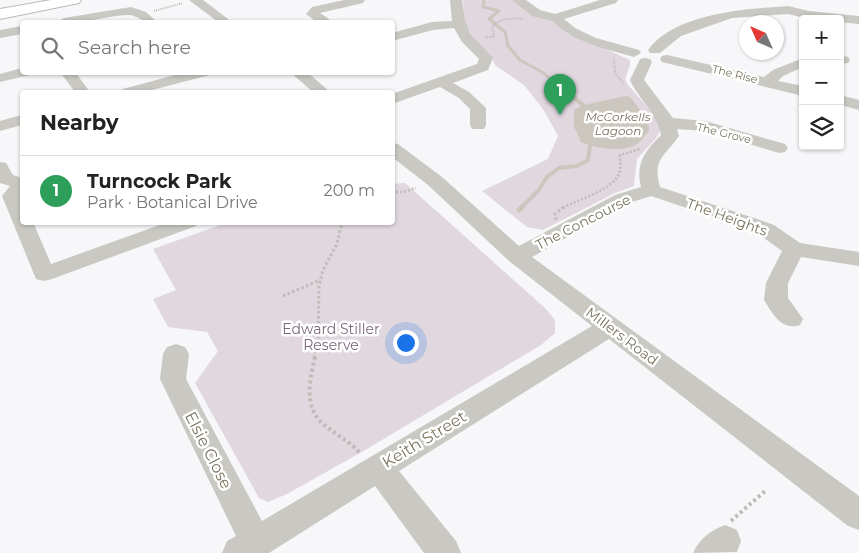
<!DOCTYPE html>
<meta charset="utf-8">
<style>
body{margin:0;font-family:Montserrat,sans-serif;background:#f2f2f2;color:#222}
.controls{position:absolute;right:15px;top:15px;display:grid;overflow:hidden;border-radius:5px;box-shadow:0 1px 4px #0004}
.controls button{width:45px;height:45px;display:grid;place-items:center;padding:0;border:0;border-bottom:1px solid #e0e0e0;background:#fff;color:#222;font:25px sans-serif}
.compass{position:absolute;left:739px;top:15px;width:45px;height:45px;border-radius:50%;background:#fff;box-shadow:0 1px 4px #0004;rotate:315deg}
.you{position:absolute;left:405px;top:342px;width:18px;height:18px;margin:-12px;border:4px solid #fff;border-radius:50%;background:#1a73e8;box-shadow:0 0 0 8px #1a73e833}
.badge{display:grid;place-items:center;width:32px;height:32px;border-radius:50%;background:#307cdf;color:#fff;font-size:16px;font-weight:700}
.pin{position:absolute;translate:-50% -41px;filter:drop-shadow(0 1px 2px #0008)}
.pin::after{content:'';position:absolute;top:26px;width:18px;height:15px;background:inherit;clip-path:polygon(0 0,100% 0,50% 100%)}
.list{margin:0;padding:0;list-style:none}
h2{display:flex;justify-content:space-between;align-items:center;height:65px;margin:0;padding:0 20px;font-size:21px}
h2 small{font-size:16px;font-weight:400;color:#767676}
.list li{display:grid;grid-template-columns:32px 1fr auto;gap:15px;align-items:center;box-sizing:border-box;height:70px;padding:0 20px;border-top:1px solid #e0e0e0}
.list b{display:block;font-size:19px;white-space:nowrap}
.list p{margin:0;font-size:16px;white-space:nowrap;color:#767676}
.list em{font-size:16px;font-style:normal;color:#767676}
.icon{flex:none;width:28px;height:28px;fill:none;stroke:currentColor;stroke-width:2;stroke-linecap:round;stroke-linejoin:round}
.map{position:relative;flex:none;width:859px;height:553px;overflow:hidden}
.search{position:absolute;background:#fff;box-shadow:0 1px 4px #0004;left:20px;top:20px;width:375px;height:55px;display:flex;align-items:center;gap:12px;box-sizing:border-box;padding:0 18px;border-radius:5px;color:#767676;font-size:19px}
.panel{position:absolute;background:#fff;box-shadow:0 1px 4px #0004;left:20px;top:90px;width:375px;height:135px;border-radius:5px}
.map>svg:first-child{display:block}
.green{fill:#e0d7df}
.water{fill:#ccc7be}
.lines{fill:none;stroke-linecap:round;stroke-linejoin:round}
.stream-far2{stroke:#ccc7be;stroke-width:3}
.stream-far1{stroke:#ccc7be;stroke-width:4}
.stream{stroke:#ccc7be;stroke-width:5}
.major-casing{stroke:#bcbab3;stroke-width:2}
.path-far3{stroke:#bebdb8;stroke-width:2;stroke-dasharray:1 1;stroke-linecap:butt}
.path-far2{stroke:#bebdb8;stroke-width:2.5;stroke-dasharray:2 2;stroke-linecap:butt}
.path-far1{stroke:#bebdb8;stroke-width:3;stroke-dasharray:2.5 2.5;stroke-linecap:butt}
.path{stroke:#bebdb8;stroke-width:4;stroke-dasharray:3 3;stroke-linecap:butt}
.minor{fill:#c9c8c2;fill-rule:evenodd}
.major{fill:#fff;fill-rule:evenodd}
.labels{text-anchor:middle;stroke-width:5;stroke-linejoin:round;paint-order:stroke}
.far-street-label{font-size:11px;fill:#7a755f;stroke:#fff}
.far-water-label{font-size:12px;font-style:italic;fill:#7b705f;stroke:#fff}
.street-label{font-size:14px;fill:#7a755f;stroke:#fff}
.park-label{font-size:14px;fill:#7e677b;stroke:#fff}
.near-street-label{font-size:16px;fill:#7a755f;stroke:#fff}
</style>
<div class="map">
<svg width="859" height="553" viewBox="0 0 859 553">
<rect width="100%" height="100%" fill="#f7f6f9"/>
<path class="green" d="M 463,0 L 514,0 L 529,12 L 549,19 L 559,28 L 630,60 L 630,65 L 625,79 L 628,85 L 659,120 L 661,129 L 656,138 L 637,159 L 634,186 L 615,193 L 543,230 L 527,227 L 482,191 L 548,159 L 558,136 L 543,109 L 524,85 L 495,65 C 492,53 479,48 472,38 C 464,26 464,14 463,0 Z
M 405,183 L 545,308 L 555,320 L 555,333 L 541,345 L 360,453 L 287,494 L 268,502 L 259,498 L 195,383 L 218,351 L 207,332 L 168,327 L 153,299 L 176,290 L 153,249 L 226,223 L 392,222 L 393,184 Z"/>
<path class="water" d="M 626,96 L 630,97 L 648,120 L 649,131 C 645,135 641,142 635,145 C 619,153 597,148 581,142 L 574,127 L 574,110 L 583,105 Z"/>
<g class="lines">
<path class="stream-far2" d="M 484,0 L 483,7 L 499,11 L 489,19 L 505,32 L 508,46 L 520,60 L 542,72 L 565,91"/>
<path class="stream-far1" d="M 564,90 L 583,105
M 521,208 L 538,191 L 547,177 L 559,168 L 577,166 L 588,160 L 590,145"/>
<path class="stream" d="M 519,210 L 523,206"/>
<defs>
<path id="major" d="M 51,0 L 81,0 L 79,3 L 74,4 L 0,19 L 0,9 Z"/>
</defs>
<use href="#major" class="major-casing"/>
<path class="path-far3" d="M 154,11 L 183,3
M 485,37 L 494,37 L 492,27 C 499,18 512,18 523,19
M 614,59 L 615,73 L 624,84"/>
<path class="path-far2" d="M 392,192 L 403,192 L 416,188
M 563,208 C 578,199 615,190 620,171 C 621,166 620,160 620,155 L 640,149"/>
<path class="path-far1" d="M 556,220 L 555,214 L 565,206
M 283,296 L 320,280
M 314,358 L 318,341 L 319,286 L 323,270 L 337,244 L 342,222"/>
<path class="path" d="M 315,357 C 310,379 303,406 323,424 C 335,434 349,441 360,453
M 731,521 L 765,491"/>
<path class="minor" d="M 189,0 L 203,0 L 232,22 L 218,22 Z
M 344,0 L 365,0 L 363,3 L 320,13 L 329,19 L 331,22 L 317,22 L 306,14 L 312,7 Z
M 450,0 L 462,0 L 465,20 L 470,34 L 493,58 L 488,70 L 453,83 L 469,92 L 486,108 L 486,125 L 484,129 L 472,129 L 470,125 L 470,109 L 459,98 L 440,87 L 392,104 L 392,94 L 477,64 L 479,59 L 462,42 L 454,28 L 433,30 L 392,41 L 392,33 L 432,22 L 452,21 Z
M 512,0 L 526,0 L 540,10 L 555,14 L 600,0 L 618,0 L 616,3 L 564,19 L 575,28 L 596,38 L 639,50 L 641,53 L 634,57 L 598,47 L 576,38 L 558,27 L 552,21 L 532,16 Z
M 788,6 L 809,11 L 859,16 L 859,24 L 840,22 L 840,19 L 809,19 L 788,14 L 732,18 L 681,36 L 660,53 L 650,53 L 648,50 C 675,13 746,9 788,6 Z
M 131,7 L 146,12 L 157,22 C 142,24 139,15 128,15 C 104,16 82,25 58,22 L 64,18 Z
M 22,26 L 22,34 L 0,38 L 0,30 Z
M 667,55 L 764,77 L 773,70 L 803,58 L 803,67 L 783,76 L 778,81 L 803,86 L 803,96 L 662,62 L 660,59 L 662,56 Z
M 840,55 L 848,57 L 850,60 L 848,63 L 840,64 Z
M 645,58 L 650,59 L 652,62 L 644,80 L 673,118 L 705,121 L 785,144 L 788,148 L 785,152 L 779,153 L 704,131 L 677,129 L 679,136 C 665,156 652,159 660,187 L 760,220 L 774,225 L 800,243 L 859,252 L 859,266 L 801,257 L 788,283 L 788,298 L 803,319 L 800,325 C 781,331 773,314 764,300 L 766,283 L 782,251 L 760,235 L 746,228 L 651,196 L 629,203 L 532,257 L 859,496 L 859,530 L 848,526 L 609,339 L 399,471 L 456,541 L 461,553 L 424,553 L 375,486 L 269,553 L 222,553 L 227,541 L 236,536 L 160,379 L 163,354 L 167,347 L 176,344 L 185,347 L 189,354 L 186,379 L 262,521 L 592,326 L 509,261 L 428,185 L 392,157 L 392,143 L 398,144 L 442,177 L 519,246 L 615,195 L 641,187 C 635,164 645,151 661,135 C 657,112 639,100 630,80 L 640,59 Z
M 22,68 L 22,72 L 32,72 L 30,75 L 0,82 L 0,74 Z
M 60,72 L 75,72 L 90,92 L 75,92 Z
M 186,72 L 212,72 L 210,75 L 144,92 L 120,92 L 123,89 Z
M 290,72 L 307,72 L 330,92 L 313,92 Z
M 840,95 L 859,100 L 859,110 L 840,105 Z
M 22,115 L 22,125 L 0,131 L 0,121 Z
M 0,162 L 6,163 L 13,175 L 22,178 L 22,222 L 33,222 L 51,264 L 168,222 L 199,222 L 196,226 L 52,279 L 44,281 L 36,279 L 2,196 L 10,186 L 0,183 Z
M 725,525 L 737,530 L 741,541 L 737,552 L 693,553 C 700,538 710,531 725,525 Z"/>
<use href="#major" class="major"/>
</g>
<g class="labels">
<g class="far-street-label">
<text transform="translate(735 74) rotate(14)" y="4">The Rise</text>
<text transform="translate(724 133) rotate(14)" y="4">The Grove</text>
</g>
<g class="far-water-label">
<text x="618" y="121">McCorkells<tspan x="618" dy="14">Lagoon</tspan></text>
</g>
<g class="street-label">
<text transform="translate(727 217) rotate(20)" y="5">The Heights</text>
<text transform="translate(583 222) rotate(-27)" y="5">The Concourse</text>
<text transform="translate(622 336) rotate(37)" y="5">Millers Road</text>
</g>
<g class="park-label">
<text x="331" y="334">Edward Stiller<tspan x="331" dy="16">Reserve</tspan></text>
</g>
<g class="near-street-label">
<text transform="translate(424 439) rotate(-31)" y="6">Keith Street</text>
<text transform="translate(209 450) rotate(63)" y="6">Elsie Close</text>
</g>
</g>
</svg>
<div class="controls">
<button>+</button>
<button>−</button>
<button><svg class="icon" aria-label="layers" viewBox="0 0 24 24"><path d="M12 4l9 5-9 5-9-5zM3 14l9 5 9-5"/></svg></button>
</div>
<svg class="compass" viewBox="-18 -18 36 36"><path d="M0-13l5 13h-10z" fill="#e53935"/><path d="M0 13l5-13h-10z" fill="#767676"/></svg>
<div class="you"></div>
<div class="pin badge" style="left:560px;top:115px;background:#2e9e5b">1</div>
<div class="search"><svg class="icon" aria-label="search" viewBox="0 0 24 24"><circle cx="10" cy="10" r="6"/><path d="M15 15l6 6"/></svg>Search here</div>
<section class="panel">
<h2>Nearby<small></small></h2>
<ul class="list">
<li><span class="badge" style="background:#2e9e5b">1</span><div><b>Turncock Park</b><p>Park · Botanical Drive</p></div><em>200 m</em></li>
</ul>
</section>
</div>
